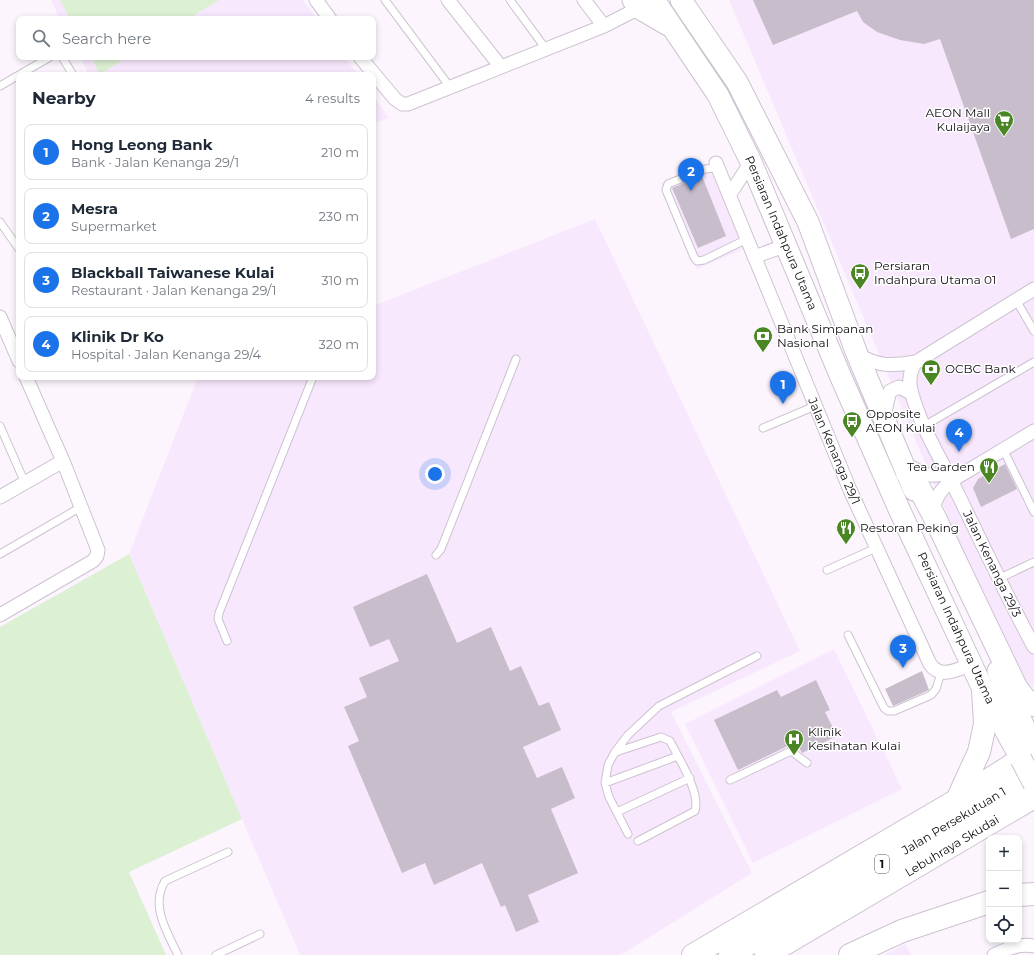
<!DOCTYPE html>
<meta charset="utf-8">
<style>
body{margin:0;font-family:Montserrat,sans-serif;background:#f2f2f3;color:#1f2937}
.controls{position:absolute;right:12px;bottom:12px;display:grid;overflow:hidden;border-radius:8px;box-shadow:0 2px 6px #0003}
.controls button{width:36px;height:36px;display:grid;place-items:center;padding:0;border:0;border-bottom:1px solid #e0e1e3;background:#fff;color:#1f2937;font:20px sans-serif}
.you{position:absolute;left:435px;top:474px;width:14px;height:14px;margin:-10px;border:3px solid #fff;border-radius:50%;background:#1a73e8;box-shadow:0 0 0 6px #1a73e833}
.badge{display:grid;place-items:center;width:26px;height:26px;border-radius:50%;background:#1a73e8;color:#fff;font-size:13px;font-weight:700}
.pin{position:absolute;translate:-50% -33px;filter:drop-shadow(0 1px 2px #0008)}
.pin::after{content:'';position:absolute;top:21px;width:14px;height:12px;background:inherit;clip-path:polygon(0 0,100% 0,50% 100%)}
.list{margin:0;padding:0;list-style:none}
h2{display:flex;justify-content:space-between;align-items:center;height:52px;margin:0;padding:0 16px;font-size:17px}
h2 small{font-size:13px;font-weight:400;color:#747a83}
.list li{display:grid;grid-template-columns:26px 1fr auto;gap:12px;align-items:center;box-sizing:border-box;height:56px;margin:0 8px 8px;padding:0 8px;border:1px solid #e0e1e3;border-radius:8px}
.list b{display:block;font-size:15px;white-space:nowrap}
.list p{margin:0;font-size:13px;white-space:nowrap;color:#747a83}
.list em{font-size:13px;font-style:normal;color:#747a83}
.icon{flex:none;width:22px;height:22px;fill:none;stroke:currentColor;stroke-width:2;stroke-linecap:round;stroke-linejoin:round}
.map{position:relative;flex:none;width:1034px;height:955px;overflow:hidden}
.search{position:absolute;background:#fff;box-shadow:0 2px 6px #0003;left:16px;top:16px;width:360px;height:44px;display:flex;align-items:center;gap:10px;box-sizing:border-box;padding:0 14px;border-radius:8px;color:#747a83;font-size:15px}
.panel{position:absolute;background:#fff;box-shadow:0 2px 6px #0003;left:16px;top:72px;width:360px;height:308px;border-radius:8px}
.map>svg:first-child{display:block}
.built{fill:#f8e8fd}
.green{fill:#dcf0d3}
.building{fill:#c8bdcb}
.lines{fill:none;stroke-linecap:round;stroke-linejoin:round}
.lane-casing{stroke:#cdc2d0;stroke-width:9}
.street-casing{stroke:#cdc2d0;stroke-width:15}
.primary-casing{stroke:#cdc2d0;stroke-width:23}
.highway-casing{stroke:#cdc2d0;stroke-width:24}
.lane{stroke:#fff;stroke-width:7}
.street{stroke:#fff;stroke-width:13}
.primary{stroke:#fff;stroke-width:21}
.highway{stroke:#fff;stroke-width:22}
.primary-bridge-casing{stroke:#cdc2d0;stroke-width:23;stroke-linecap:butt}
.primary-bridge{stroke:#fff;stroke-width:21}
.labels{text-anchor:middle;stroke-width:3;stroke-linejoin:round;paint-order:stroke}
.shield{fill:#fff;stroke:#575558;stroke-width:1}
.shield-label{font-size:11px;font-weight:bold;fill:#0f0c10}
.poi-label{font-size:12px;fill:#0f0c10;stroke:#fff;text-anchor:start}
.street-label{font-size:12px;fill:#0f0c10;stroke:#fff}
</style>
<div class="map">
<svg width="1034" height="955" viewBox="0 0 1034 955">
<rect width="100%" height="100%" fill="#fcf5fe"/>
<path class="built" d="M 51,0 L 303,0 L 317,19 L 60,19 Z
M 729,0 L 1034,0 L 1034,688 L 1012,668 Z
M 80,57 L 345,57 L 358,75 L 89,75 Z
M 373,96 L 389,118 L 373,124 Z
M 708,164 L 744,249 L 697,269 L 661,183 Z
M 595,219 L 800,651 L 671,712 L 752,873 L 621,955 L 300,955 L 129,554 L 198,377 L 373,377 L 373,306 Z
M 834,649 L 902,789 L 753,863 L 685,724 Z
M 905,944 L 911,955 L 884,955 Z"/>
<path class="green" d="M 60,0 L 219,0 L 188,19 L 70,19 Z
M 91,57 L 128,57 L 100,74 Z
M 129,554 L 242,819 L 129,872 L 166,955 L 0,955 L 0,627 Z"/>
<path class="building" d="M 753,0 L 1034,0 L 1034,229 L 1011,239 L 940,39 L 924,44 L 900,40 L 877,32 L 863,22 L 857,11 L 773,45 Z
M 702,176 L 726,236 L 698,248 L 672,188 Z
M 1005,464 L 1017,489 L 981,507 L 973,488 L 978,479 Z
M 427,574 L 457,643 L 491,627 L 510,671 L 521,666 L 539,706 L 549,702 L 561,730 L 523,747 L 537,778 L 562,767 L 575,798 L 551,809 L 578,873 L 528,895 L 539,922 L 516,932 L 505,905 L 501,907 L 482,863 L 434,885 L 425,863 L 402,873 L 348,746 L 359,741 L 344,707 L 367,697 L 359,678 L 399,661 L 389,639 L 370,647 L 353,607 Z
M 922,671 L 929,690 L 893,706 L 885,689 Z
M 816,680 L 830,710 L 825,712 L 837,736 L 802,753 L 796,742 L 738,770 L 714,720 L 777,690 L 781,697 Z"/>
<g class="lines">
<defs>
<path id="lane" d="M 385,0 L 450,87
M 510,0 L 546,49
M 62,57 L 73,75
M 0,86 L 50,57
M 718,168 L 705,169 L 668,184 L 666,190 L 694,257 L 697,261 L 704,260 L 747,239
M 0,222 L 19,249
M 1016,300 L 1034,331
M 0,426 L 25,483
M 924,426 L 1034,362
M 763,428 L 815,406
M 1003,449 L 1034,512
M 0,554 L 81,507
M 436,555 L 441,549 L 516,359
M 827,570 L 876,548
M 998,579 L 1034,562
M 848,635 L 884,708 L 888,711 L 894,711 L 931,695 L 936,689 L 941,673
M 227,641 L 218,619 L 219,613 L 313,377
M 616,752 L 661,737 L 670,741 C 678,757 701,793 695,811 L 638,841
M 730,780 L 791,751 L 807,763
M 605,783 L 678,756
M 617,812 L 690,778
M 628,834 L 609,797 L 605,783 L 608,765 L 615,752 L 628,735 L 659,706 L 757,656
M 178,955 C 167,932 150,906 165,881 L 228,852
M 216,955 L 260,934"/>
<path id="street" d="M 316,0 L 330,19
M 448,0 L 501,67
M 584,0 L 604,26
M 360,57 L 395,99 L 402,104 L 408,104 L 604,26 L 639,8
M 716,163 L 850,490 L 930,664 C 941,680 958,669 972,664
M 730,194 L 751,162
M 754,257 L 787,245
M 1034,289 L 916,362 C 909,372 908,382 912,394 C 920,424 938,454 952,482 C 979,537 1005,593 1034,647
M 0,317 L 19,361
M 857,354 C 879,367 892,366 916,362
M 884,415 L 890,391 L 899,387 L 911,393
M 909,466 C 923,474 931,479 947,472
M 0,497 L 63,461
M 934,514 C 933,499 940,491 951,481 L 1034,431
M 0,615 L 93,561 L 97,556 L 98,550 L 63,461 L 26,377
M 994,955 C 1007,949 1019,943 1034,946"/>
<path id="primary" d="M 633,0 L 639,8 L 668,25
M 654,0 L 718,95 L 751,162 L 840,375 L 899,509 L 983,689 L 1021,759
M 681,0 L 737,82 L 808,222 L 857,354 L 914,490
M 998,671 L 1034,748"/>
<path id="highway" d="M 907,473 L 915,480 L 934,516 L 1016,687 L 1025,699 L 1034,705
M 957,800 L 979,752 L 985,724 L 983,689
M 1019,895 L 1034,894
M 693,955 L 957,800 L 1034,751
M 730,955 L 1034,774
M 766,955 L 1034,797
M 850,955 L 902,931 L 989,902"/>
</defs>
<use href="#lane" class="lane-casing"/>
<use href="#street" class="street-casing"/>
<use href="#primary" class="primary-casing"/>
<use href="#highway" class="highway-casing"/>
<use href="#lane" class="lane"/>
<use href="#street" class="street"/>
<use href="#primary" class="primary"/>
<use href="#highway" class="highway"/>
<defs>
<path id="primary-bridge" d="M 1021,759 L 1034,784"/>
</defs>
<use href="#primary-bridge" class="primary-bridge-casing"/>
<use href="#primary-bridge" class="primary-bridge"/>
</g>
<defs>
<symbol id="supermarket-pin" viewBox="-11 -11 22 30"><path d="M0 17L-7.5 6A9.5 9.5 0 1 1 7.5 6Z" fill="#4b8624" stroke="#fff"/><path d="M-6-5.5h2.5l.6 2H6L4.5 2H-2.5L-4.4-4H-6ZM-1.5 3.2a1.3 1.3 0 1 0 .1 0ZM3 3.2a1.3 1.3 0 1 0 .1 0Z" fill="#fff"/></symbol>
<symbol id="bus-pin" viewBox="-11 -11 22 30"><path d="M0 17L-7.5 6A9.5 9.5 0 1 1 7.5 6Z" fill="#4b8624" stroke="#fff"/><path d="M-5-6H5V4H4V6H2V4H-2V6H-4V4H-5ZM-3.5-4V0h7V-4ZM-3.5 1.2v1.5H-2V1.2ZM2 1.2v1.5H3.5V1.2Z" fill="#fff"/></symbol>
<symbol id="bank-pin" viewBox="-11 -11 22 30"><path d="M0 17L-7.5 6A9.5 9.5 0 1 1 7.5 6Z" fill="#4b8624" stroke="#fff"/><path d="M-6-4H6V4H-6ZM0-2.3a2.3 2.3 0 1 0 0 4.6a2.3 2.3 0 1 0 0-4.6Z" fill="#fff"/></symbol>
<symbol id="restaurant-pin" viewBox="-11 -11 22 30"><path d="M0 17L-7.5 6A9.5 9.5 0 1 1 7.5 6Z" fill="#4b8624" stroke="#fff"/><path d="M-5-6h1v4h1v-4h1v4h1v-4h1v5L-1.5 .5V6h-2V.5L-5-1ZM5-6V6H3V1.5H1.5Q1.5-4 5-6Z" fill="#fff"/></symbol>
<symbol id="hospital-pin" viewBox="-11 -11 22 30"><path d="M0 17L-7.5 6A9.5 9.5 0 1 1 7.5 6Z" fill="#4b8624" stroke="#fff"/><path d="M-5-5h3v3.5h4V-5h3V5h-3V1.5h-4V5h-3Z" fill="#fff"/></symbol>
</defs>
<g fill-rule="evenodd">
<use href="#supermarket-pin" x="993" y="109" width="22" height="30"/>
<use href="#bus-pin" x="849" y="262" width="22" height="30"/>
<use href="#bank-pin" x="752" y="325" width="22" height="30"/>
<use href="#bank-pin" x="920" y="358" width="22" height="30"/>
<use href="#bus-pin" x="841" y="410" width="22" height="30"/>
<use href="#restaurant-pin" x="978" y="456" width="22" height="30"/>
<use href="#restaurant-pin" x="835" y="517" width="22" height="30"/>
<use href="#hospital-pin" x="783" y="728" width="22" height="30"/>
</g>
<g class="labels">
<rect class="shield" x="875" y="855" width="14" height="18" rx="3"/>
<g class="shield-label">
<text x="882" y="868">1</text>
</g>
<g class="poi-label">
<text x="990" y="117" text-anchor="end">AEON Mall<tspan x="990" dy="14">Kulaijaya</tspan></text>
<text x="874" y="270">Persiaran<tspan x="874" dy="14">Indahpura Utama 01</tspan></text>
<text x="777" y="333">Bank Simpanan<tspan x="777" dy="14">Nasional</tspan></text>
<text x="945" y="373">OCBC Bank</text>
<text x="866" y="418">Opposite<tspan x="866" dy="14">AEON Kulai</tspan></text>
<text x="975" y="471" text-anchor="end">Tea Garden</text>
<text x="860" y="532">Restoran Peking</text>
<text x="808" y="736">Klinik<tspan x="808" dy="14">Kesihatan Kulai</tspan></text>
</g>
<g class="street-label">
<text transform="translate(781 233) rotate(67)" y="4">Persiaran Indahpura Utama</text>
<text transform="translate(834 451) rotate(67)" y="4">Jalan Kenanga 29/1</text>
<text transform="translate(992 564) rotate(64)" y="4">Jalan Kenanga 29/3</text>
<text transform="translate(956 628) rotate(65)" y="4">Persiaran Indahpura Utama</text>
<text transform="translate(954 821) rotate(-31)" y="4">Jalan Persekutuan 1</text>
<text transform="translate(952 846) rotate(-31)" y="4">Lebuhraya Skudai</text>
</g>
</g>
</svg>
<div class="controls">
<button>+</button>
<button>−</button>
<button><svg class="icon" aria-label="locate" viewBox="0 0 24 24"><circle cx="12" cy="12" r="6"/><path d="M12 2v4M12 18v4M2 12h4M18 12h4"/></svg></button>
</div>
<div class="you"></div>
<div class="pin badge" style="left:783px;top:404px">1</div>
<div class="pin badge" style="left:691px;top:191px">2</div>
<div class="pin badge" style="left:903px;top:668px">3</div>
<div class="pin badge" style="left:959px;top:452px">4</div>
<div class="search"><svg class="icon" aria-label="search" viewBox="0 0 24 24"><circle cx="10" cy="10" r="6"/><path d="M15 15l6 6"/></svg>Search here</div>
<section class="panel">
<h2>Nearby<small>4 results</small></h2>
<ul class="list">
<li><span class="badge">1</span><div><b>Hong Leong Bank</b><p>Bank · Jalan Kenanga 29/1</p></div><em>210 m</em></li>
<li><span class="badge">2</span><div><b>Mesra</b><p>Supermarket</p></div><em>230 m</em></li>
<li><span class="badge">3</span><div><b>Blackball Taiwanese Kulai</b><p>Restaurant · Jalan Kenanga 29/1</p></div><em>310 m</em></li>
<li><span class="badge">4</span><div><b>Klinik Dr Ko</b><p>Hospital · Jalan Kenanga 29/4</p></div><em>320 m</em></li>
</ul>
</section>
</div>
